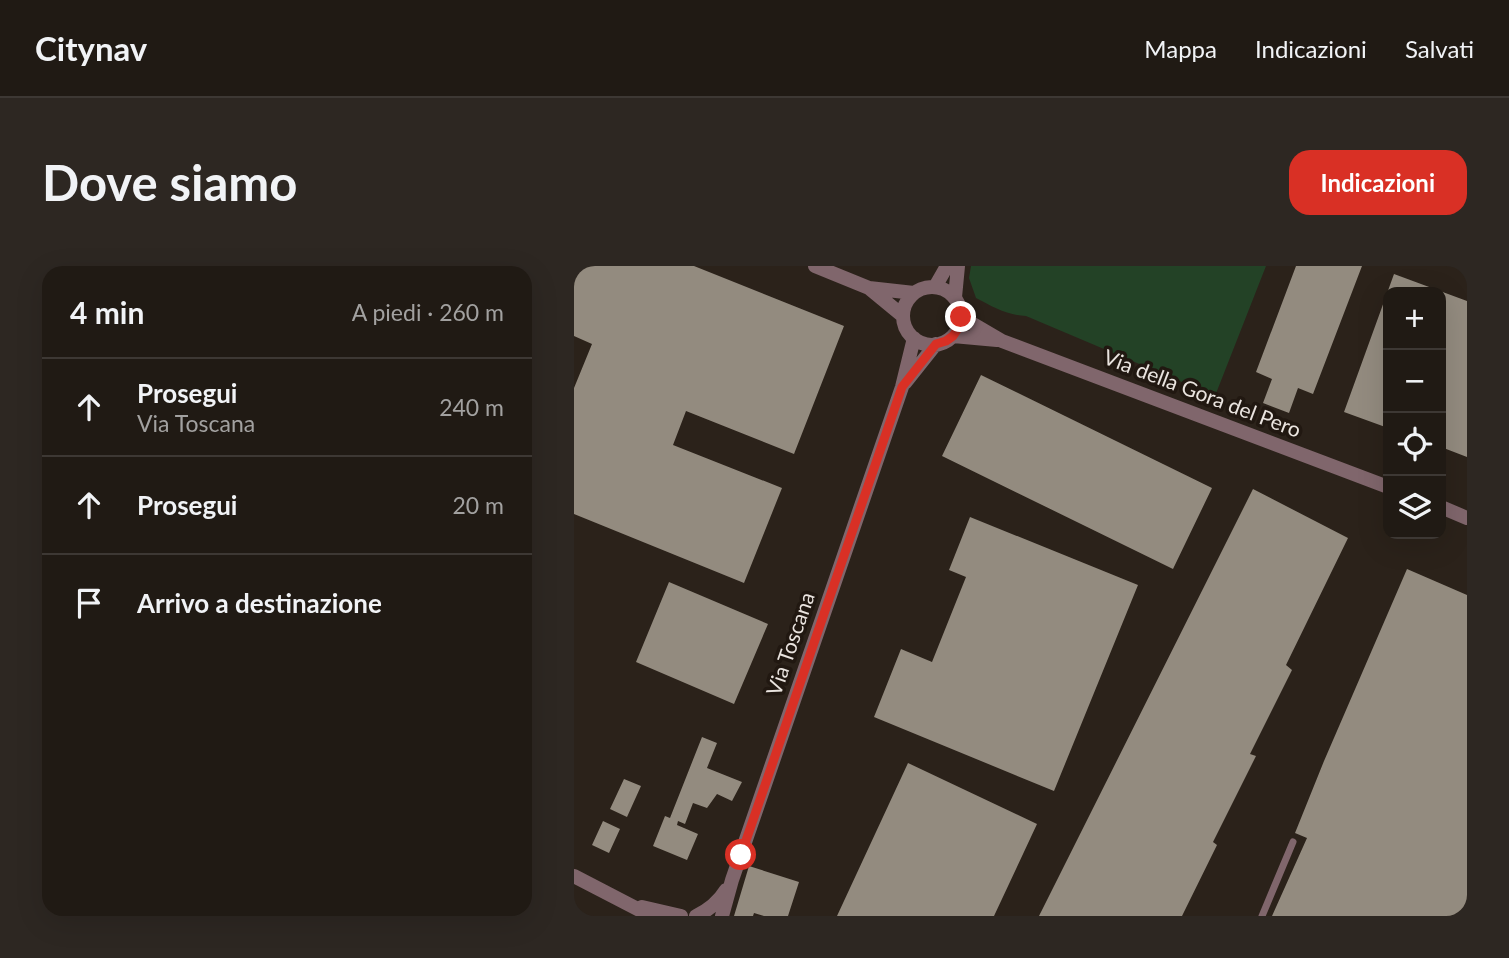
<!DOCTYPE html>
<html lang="it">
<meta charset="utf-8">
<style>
body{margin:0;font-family:Lato,sans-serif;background:#2d2722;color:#f1f3f6}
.controls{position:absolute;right:21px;top:21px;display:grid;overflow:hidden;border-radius:14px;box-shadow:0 7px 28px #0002}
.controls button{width:63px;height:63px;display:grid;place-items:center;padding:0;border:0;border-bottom:2px solid #3d3834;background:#201a14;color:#f1f3f6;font:35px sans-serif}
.stop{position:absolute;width:21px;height:21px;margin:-16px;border:5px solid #d93025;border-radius:50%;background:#fff}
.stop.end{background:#d93025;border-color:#fff;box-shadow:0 2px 7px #0008}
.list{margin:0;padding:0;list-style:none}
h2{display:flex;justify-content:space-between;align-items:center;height:91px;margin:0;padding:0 28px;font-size:30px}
h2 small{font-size:23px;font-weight:400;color:#a2a1a0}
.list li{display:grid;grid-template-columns:46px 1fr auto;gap:21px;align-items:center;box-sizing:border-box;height:98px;padding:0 28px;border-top:2px solid #3d3834}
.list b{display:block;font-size:26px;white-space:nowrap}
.list p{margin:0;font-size:23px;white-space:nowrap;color:#a2a1a0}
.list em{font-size:23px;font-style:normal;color:#a2a1a0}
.icon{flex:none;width:38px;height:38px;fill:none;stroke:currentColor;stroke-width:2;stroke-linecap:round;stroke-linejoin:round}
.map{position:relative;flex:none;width:893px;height:650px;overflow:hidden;border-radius:21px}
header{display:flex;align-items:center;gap:42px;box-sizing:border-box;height:98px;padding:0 35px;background:#201a14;border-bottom:2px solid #3d3834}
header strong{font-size:33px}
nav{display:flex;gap:38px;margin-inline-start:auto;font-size:24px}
.intro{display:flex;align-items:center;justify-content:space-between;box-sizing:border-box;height:168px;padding:0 42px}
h1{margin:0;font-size:49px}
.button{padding:18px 32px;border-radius:21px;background:#d93025;color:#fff;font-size:24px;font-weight:700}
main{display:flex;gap:42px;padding:0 42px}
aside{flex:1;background:#201a14;border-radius:21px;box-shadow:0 7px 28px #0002}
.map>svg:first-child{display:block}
.green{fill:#234226}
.building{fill:#938b7f}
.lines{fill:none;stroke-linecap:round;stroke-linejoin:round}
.lane{stroke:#80666c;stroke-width:7}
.street{stroke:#80666c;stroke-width:14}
.route{stroke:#d93025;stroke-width:9}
.labels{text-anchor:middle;stroke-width:7;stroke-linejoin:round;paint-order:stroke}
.street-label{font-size:21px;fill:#eae4df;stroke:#211811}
</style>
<header>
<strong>Citynav</strong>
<nav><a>Mappa</a><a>Indicazioni</a><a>Salvati</a></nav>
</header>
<div class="intro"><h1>Dove siamo</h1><a class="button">Indicazioni</a></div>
<main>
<aside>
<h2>4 min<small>A piedi · 260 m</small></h2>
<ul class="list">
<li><svg class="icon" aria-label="ahead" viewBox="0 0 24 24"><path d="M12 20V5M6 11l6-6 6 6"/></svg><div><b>Prosegui</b><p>Via Toscana</p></div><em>240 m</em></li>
<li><svg class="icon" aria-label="ahead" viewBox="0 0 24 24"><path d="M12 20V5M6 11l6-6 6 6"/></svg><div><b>Prosegui</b></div><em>20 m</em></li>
<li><svg class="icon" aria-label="arrive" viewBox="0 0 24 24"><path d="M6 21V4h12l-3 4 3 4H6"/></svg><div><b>Arrivo a destinazione</b></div></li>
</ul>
</aside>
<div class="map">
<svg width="893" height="650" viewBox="0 0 893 650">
<rect width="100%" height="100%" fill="#2b221a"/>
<path class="green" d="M 397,0 L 692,0 L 641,130 L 452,50 C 433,49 419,41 402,32 L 395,12 Z"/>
<path class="building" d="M 0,0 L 120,0 L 270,60 L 220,188 L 112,145 L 99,179 L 208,222 L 170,317 L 0,248 L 0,122 L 18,78 L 0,70 Z
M 722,0 L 788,0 L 739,128 L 724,122 L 715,147 L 689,137 L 698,113 L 682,106 Z
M 820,8 L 893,35 L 893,191 L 867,181 L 867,26 L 814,26 L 814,162 L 770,146 Z
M 407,109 L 638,222 L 599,303 L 368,190 Z
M 679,223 L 774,272 L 712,399 L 718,404 L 676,488 L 682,490 L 639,576 L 643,579 L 608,650 L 465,650 Z
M 396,251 L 564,319 L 480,525 L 300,451 L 327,383 L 358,396 L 392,311 L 375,304 Z
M 833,303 L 893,329 L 893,650 L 698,650 L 733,572 L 721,567 L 750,495 Z
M 95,316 L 194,358 L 160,438 L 62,396 Z
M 128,471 L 143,477 L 133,502 L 168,516 L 158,535 L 143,528 L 133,542 L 119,537 L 111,558 L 104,555 L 103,559 L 124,568 L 113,594 L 79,580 L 91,550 L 96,552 Z
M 334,497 L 463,558 L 420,650 L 263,650 Z
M 50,513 L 67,520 L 53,551 L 36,543 Z
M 29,555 L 46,563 L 35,587 L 18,579 Z
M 175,600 L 225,616 L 214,650 L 190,650 L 180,647 L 179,650 L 160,650 Z"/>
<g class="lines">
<path class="lane" d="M 688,650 L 719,576"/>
<path class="street" d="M 241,0 L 295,22 L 340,27
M 361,21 L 373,0
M329 50a29 29 0 1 1 58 0a29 29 0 1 1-58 0Z
M 295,22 L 329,50
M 381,31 L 384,0
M 387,51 L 428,75 L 814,221
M 379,70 L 423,74
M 331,117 L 362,78
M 867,241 L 893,252
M 0,610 L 77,650
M 68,641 L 107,650
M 122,650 C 135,644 144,637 152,624
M 148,650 L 158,614 L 328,121 L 340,72"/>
</g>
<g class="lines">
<path class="route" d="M 167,589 L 328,121 L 362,78 L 372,75 L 379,70 L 385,61 L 387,51"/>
</g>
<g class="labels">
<g class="street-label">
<text transform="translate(628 128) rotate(21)" y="7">Via della Gora del Pero</text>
<text transform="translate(217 378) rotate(-71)" y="7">Via Toscana</text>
</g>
</g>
</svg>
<div class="controls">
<button>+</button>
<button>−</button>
<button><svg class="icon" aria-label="locate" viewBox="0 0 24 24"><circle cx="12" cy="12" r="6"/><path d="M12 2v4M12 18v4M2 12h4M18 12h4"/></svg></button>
<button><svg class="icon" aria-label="layers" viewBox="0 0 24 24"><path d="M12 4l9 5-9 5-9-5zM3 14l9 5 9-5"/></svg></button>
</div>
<div class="stop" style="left:167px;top:589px"></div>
<div class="stop end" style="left:387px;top:51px"></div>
</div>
</main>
